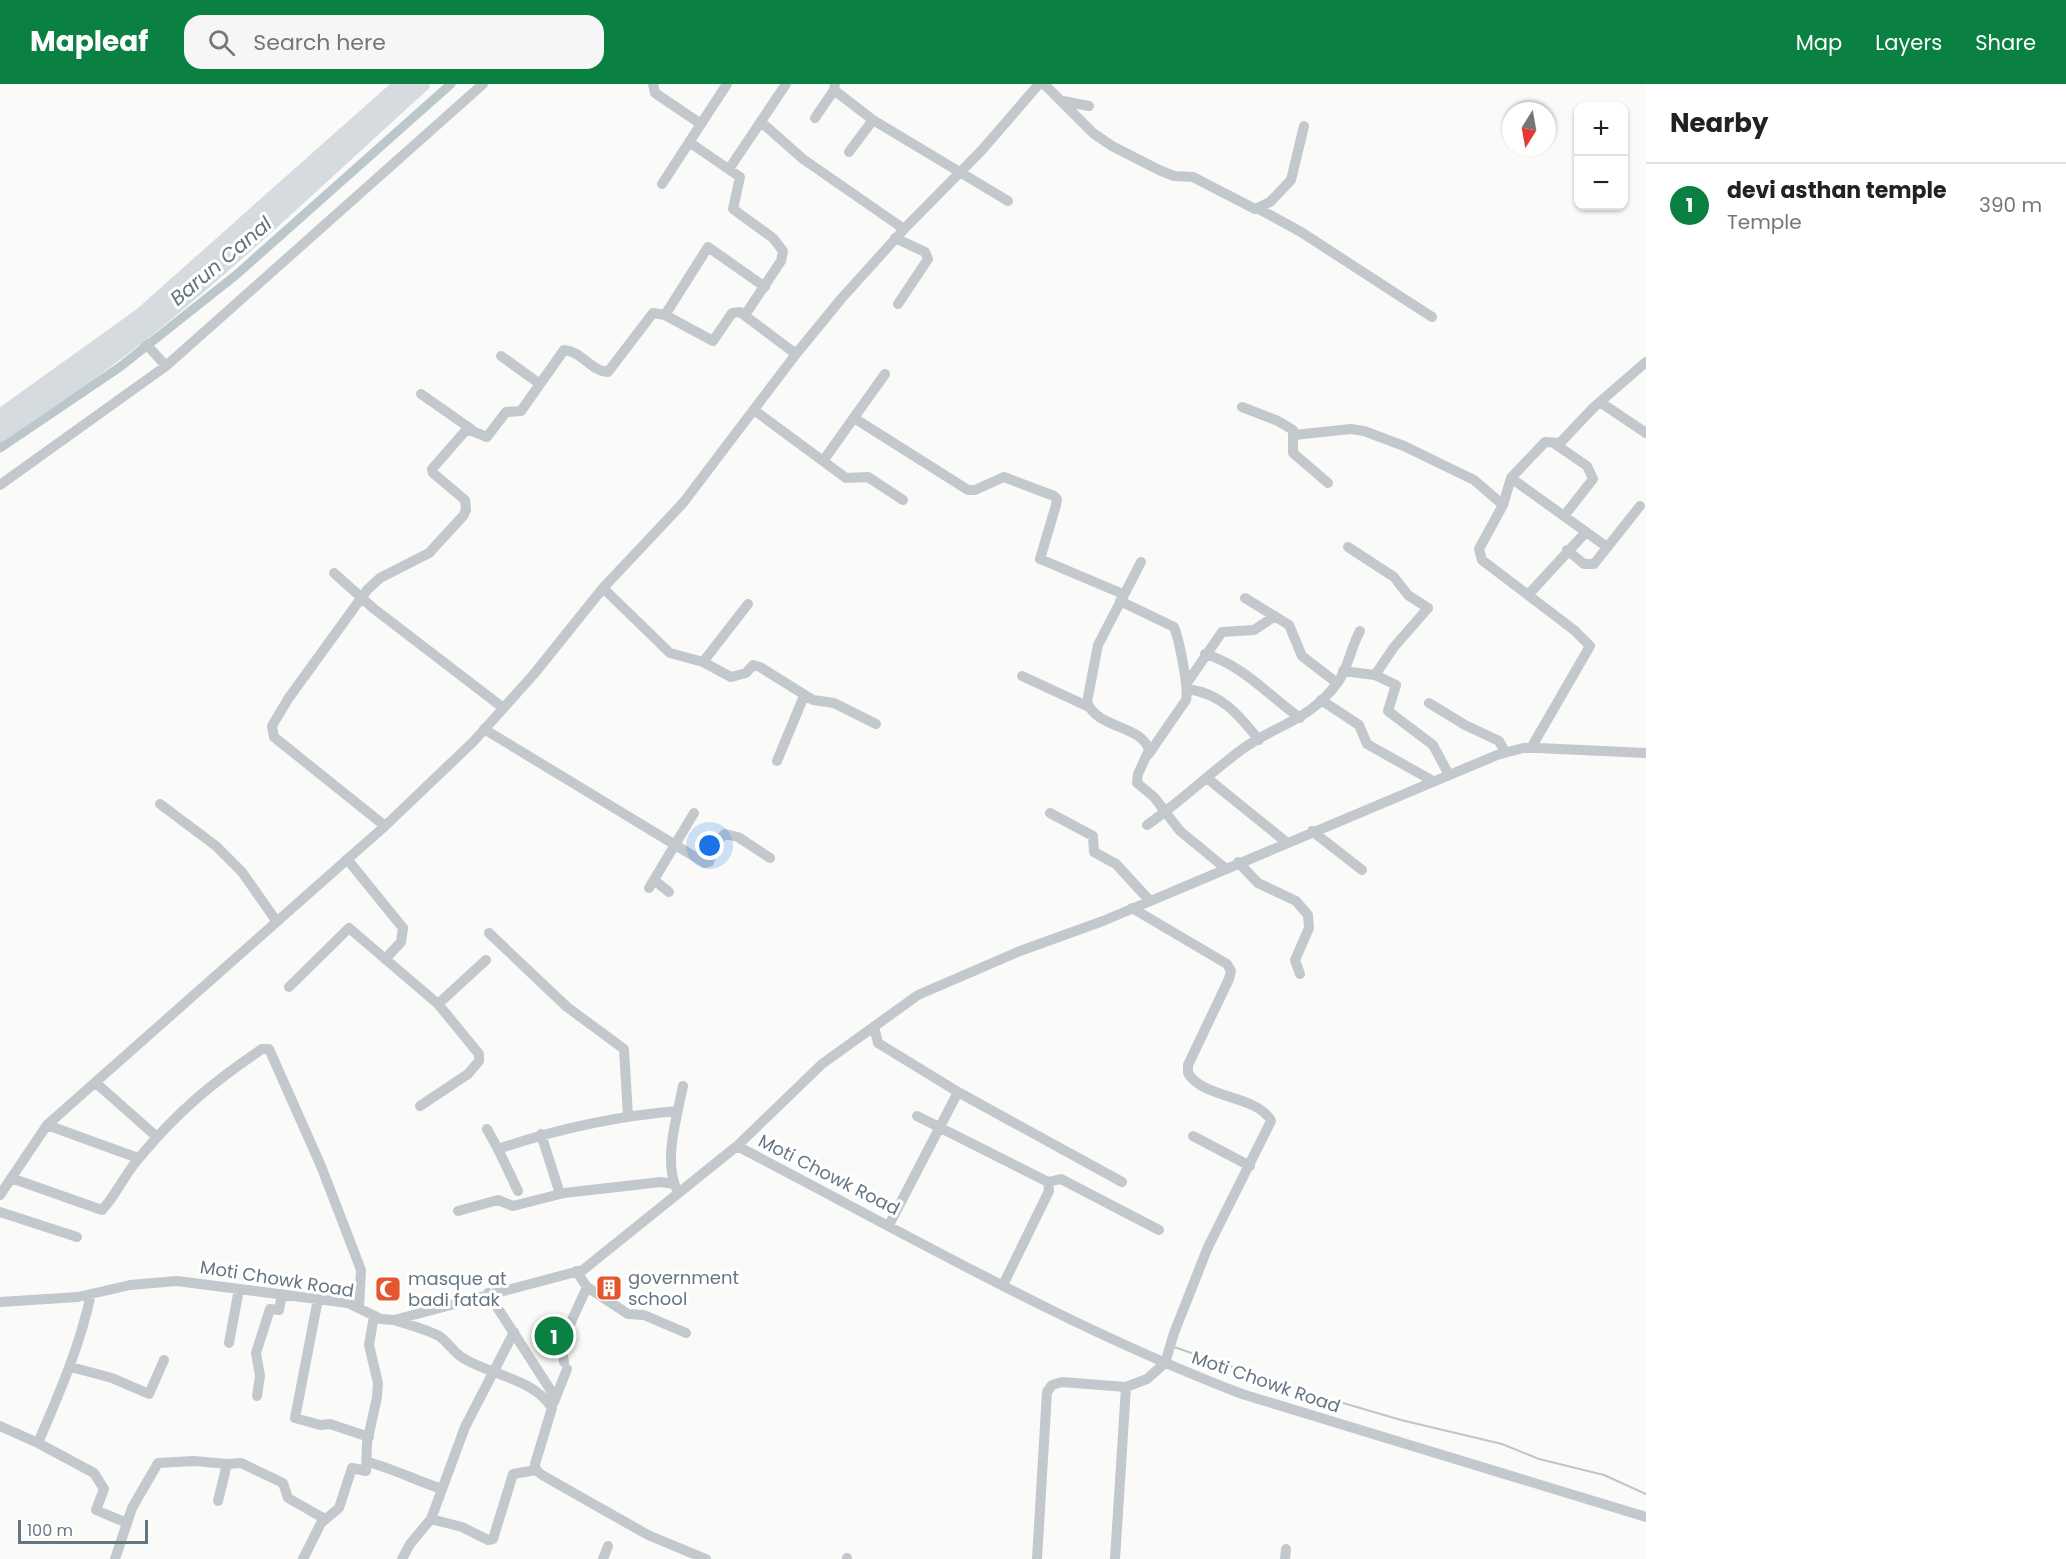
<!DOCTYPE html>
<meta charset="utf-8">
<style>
body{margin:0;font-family:Poppins,sans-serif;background:#f6f6f6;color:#222}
.controls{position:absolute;right:18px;top:18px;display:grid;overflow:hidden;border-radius:12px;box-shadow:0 2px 4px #0004}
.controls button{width:54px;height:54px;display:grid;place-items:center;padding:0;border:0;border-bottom:2px solid #e0e0e0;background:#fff;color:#222;font:30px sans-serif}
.compass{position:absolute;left:1502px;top:18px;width:54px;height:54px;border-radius:50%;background:#fff;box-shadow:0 2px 4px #0004;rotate:191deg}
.scale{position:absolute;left:18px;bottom:15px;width:130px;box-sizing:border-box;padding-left:6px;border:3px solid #657683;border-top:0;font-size:16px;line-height:21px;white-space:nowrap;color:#657683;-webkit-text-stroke:4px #fff;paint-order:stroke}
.you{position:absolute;left:710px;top:762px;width:21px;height:21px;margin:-15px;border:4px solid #fff;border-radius:50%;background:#1a73e8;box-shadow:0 0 0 9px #1a73e833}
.badge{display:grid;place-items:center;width:39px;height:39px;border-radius:50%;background:#0b8043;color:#fff;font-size:20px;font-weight:700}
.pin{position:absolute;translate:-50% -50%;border:3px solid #fff;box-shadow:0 2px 6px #0006}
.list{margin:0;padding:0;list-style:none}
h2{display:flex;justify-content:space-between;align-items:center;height:78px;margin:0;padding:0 24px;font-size:26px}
h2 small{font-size:20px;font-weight:400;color:#767676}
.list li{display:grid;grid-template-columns:39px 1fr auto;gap:18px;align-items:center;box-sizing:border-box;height:84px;padding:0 24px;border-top:2px solid #e0e0e0}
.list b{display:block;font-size:22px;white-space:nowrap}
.list p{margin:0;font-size:20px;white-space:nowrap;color:#767676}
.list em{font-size:20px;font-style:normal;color:#767676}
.icon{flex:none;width:33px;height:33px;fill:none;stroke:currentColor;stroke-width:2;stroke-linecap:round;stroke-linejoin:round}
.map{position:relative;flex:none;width:1646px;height:1475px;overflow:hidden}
header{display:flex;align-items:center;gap:36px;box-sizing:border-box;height:84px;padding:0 30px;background:#0b8043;color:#fff}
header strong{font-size:28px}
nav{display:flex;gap:33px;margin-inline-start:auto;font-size:21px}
.search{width:420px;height:54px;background:#f6f6f6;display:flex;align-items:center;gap:15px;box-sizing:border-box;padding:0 21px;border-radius:18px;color:#767676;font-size:22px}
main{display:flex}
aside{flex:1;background:#fff}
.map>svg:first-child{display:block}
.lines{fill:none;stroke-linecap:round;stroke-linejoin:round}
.stream{stroke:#bbc7cb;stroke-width:2}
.canal{stroke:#bbc7cb;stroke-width:9}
.minor{stroke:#c3c8cc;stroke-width:10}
.highway{stroke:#d6dbdf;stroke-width:16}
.labels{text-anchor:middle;stroke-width:6;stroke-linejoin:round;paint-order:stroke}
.street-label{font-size:18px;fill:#657683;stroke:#fff}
.poi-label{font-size:18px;fill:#657683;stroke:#fff;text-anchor:start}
.water-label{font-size:20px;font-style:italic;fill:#60757c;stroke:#fff}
</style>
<header>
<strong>Mapleaf</strong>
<div class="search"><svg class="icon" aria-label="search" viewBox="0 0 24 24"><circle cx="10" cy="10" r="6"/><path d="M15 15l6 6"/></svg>Search here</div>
<nav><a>Map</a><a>Layers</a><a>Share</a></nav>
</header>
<main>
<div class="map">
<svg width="1646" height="1475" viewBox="0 0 1646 1475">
<rect width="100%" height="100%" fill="#fafaf8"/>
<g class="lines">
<path class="stream" d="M 1174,1263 L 1309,1309 L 1401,1336 L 1502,1360 L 1539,1375 L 1604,1391 L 1646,1410"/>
<path class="canal" d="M 0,364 L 120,283 L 236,191 L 451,0"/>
<path class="minor" d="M 653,0 L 655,9 L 701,40
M 835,0 L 834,6 L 873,36 L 849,68
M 1044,0 L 1093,49 L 1112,62 L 1159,86 L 1174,92 L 1193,93 L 1255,125 L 1270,118 L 1291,96 L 1304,42
M 1063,17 L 1089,22
M 815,34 L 834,6
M 873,36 L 1008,117
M 761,38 L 803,75 L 904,145
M 689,58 L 740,93 L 733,125 L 773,154 L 783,167 L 781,177 L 745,231
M 729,85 L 786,0
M 662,100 L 727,0
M 1259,125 L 1301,148 L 1432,233
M 895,154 L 925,168 L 928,175 L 898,220
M 665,231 L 708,163 L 765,203
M 138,251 L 166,282
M 501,272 L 540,300
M 421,310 L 471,345
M 1600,318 L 1646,349
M 1242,323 L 1278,337 L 1293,346 L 1293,369 L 1328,399
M 754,326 L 846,394 L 868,393 L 903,416
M 854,334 L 968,406 L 975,406 L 1004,393 L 1054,412 L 1057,415 L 1056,421 L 1040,475 L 1123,510
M 1294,351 L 1351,345 L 1364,347 L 1404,362 L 1474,396 L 1503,421
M 1555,360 L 1587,382 L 1593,395 L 1564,432
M 823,377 L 885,290
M 1511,394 L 1607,463
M 0,401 L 166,282 L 483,0
M 1348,463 L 1394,493 L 1408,511 L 1428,524 L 1394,563 L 1375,591
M 1567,466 L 1584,480 L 1594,480 L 1640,422
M 1141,478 L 1098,561 L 1087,618 C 1097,645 1142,641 1149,666 L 1138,690 L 1137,699 L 1154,713 L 1180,747 L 1225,784
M 334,489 L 373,524 L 502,623
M 603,504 L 670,569 L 703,578 L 731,593 L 746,589 L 753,581 L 760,583 L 813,616 L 834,619 L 876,640
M 1528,511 L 1586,448
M 1245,514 L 1289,541 L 1302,572 L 1337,599
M 1120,517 L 1174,543 C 1179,555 1189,604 1186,616 L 1148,671
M 1205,570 C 1243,581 1269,612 1300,634
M 703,578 L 748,520
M 1343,587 L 1375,591 L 1396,601 L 1388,627 L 1433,661 L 1449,691
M 1022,592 L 1089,623
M 1187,599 L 1222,548 L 1254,546 L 1275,532
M 1188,605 C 1222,610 1239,631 1259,656
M 1321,616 L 1359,641 L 1367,660 L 1433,697
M 1429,619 L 1465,641 L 1499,657 L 1505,668
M 484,645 L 705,779 L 709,778 L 718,756 L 725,750 L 738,753 L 770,774
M 1531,664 L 1590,562 L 1574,546 L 1482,476 L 1479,465 L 1503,421 L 1511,394 L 1545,358 L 1560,359 L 1594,323 L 1646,278
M 777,677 L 804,612
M 1207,694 L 1286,758
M 160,720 L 216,762 L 242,788 L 277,838
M 1050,729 L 1093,752 L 1094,768 L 1116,780 L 1150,817
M 1147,741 C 1180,718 1209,690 1241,666 C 1275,641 1310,637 1338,598 C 1348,584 1351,563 1360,547
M 385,742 L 274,653 L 272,642 L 288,615 L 367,506 L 380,494 L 429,469 L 463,432 L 466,426 L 465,416 L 433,389 L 432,385 L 467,345 L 487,353 L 506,328 L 521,327 L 564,266 C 581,267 591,287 608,288 L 653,229 L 665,231 L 713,257 L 732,229 L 740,228 L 796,270
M 1312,747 L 1362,786
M 347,775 L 403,844 L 401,858 L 386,874
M 1238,778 L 1258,799 L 1296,817 L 1308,831 L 1309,844 L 1295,876 L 1300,890
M 654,796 L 669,808
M 649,804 L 694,729
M 489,849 L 567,923 L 624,965 L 628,1032
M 289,903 L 349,844 L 438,920
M 874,943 L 878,959 L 958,1008 L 889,1141
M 96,999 L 157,1053
M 958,1008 L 1122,1098
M 420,1022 L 468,990 L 479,977 L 479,970 L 438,920 L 486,876
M 917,1032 L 1048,1098 L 1049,1107 L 1003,1201
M 47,1041 L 138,1074
M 487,1045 L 498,1065
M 541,1050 L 560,1110
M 1193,1052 L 1250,1082
M 737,1062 L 822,980 L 918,911 L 1020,867 L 1103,837 L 1497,671 L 1523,664 L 1538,664 L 1646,669
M 11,1094 L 102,1126 C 116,1111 125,1090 139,1074 C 177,1028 213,998 262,965 L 269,965 L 321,1082 L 361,1186 L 359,1224
M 1048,1098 L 1061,1095 L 1159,1146
M 677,1106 C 663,1078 677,1032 683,1002
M 518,1107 L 498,1065 C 557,1045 616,1032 678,1027
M 0,1111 L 47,1041 L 385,742 L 474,657 L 534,590 L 603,504 L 683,419 L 796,270 L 841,215 L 906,143 L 982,66 L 1039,0
M 458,1127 L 498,1116 L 513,1122 L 564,1109 L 661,1098 L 674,1100
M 0,1128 L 77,1153
M 576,1187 L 587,1203 L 628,1230 L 644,1231 L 686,1249
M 488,1209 L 555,1313
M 318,1215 L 295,1334 L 320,1341 L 330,1340 L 369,1353
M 0,1218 L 78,1213 L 130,1201 L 177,1197 L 348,1219 L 381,1235 L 394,1236 L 583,1186 L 737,1062 C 903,1148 1066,1243 1242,1310 L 1646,1433
M 394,1236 C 409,1241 426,1245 439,1252 C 448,1258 454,1269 463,1274 C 492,1292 533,1294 552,1324 L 535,1380 L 536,1386 L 542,1391 L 648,1451 L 706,1475
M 229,1259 L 239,1205
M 564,1278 L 561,1260 L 587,1203
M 71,1283 L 112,1294 L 149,1310 L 164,1276
M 257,1312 L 260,1292 L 256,1269 L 270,1225 L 279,1226 L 282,1210
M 554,1318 L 567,1285
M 0,1342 L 38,1359 L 94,1389 L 104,1405 L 96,1426 L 127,1439
M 38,1359 C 59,1310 80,1262 91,1210
M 368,1378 C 394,1385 417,1397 442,1405
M 218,1417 L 227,1380 L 241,1379 L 283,1399 L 288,1414 L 325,1435
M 431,1435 L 462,1443 L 488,1456 L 493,1455 L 513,1390 L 536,1386
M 115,1475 L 132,1424 L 158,1379 L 194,1377 L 227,1380
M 303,1475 L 321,1439 L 339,1424 L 352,1384 L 366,1387 L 367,1359 L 377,1313 L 378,1299 L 369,1261 L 374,1232
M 402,1475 L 410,1460 L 431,1435 L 465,1343 L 514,1248
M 603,1475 L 608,1462
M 847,1475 L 847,1474
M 1037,1475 L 1047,1308 L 1052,1301 L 1062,1298 L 1126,1303 L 1147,1295 L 1165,1279 L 1174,1249 L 1208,1163 L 1271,1037 C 1258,1011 1203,1015 1188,989 L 1188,981 L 1229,895 L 1231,887 L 1227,880 L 1132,824
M 1115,1475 L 1126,1303
M 1285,1475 L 1286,1465"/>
<path class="highway" d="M 0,333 L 141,232 L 402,0
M 0,350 C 47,319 93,287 137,253 C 236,174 328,85 422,0"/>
</g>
<defs>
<symbol id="building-square" viewBox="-11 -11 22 22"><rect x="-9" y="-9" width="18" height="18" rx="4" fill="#e4572e" stroke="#fff"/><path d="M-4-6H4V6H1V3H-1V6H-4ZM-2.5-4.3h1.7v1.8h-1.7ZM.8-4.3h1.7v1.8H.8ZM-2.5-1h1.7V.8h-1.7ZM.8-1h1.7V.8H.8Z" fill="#fff"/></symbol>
<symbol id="mosque-square" viewBox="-11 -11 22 22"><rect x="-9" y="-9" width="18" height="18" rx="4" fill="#e4572e" stroke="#fff"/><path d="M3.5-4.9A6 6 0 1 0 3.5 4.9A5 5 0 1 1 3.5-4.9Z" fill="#fff"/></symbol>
</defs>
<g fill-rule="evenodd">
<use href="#building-square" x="594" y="1189" width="30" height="30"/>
<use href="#mosque-square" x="373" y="1190" width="30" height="30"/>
</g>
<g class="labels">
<g class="street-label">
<text transform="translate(829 1091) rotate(27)" y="6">Moti Chowk Road</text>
<text transform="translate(277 1195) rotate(9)" y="6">Moti Chowk Road</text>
<text transform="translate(1266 1298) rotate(19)" y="6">Moti Chowk Road</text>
</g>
<g class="poi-label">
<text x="628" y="1200">government<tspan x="628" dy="21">school</tspan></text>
<text x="408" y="1201">masque at<tspan x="408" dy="21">badi fatak</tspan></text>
</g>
<g class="water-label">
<text transform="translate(221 177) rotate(-40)" y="7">Barun Canal</text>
</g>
</g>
</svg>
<div class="controls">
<button>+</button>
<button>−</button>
</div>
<svg class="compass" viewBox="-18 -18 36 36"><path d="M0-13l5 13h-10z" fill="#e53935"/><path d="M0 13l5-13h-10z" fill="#767676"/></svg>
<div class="scale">100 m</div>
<div class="you"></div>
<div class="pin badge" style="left:554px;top:1252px">1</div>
</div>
<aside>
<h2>Nearby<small></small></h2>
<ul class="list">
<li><span class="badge">1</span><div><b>devi asthan temple</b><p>Temple</p></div><em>390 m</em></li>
</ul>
</aside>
</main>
